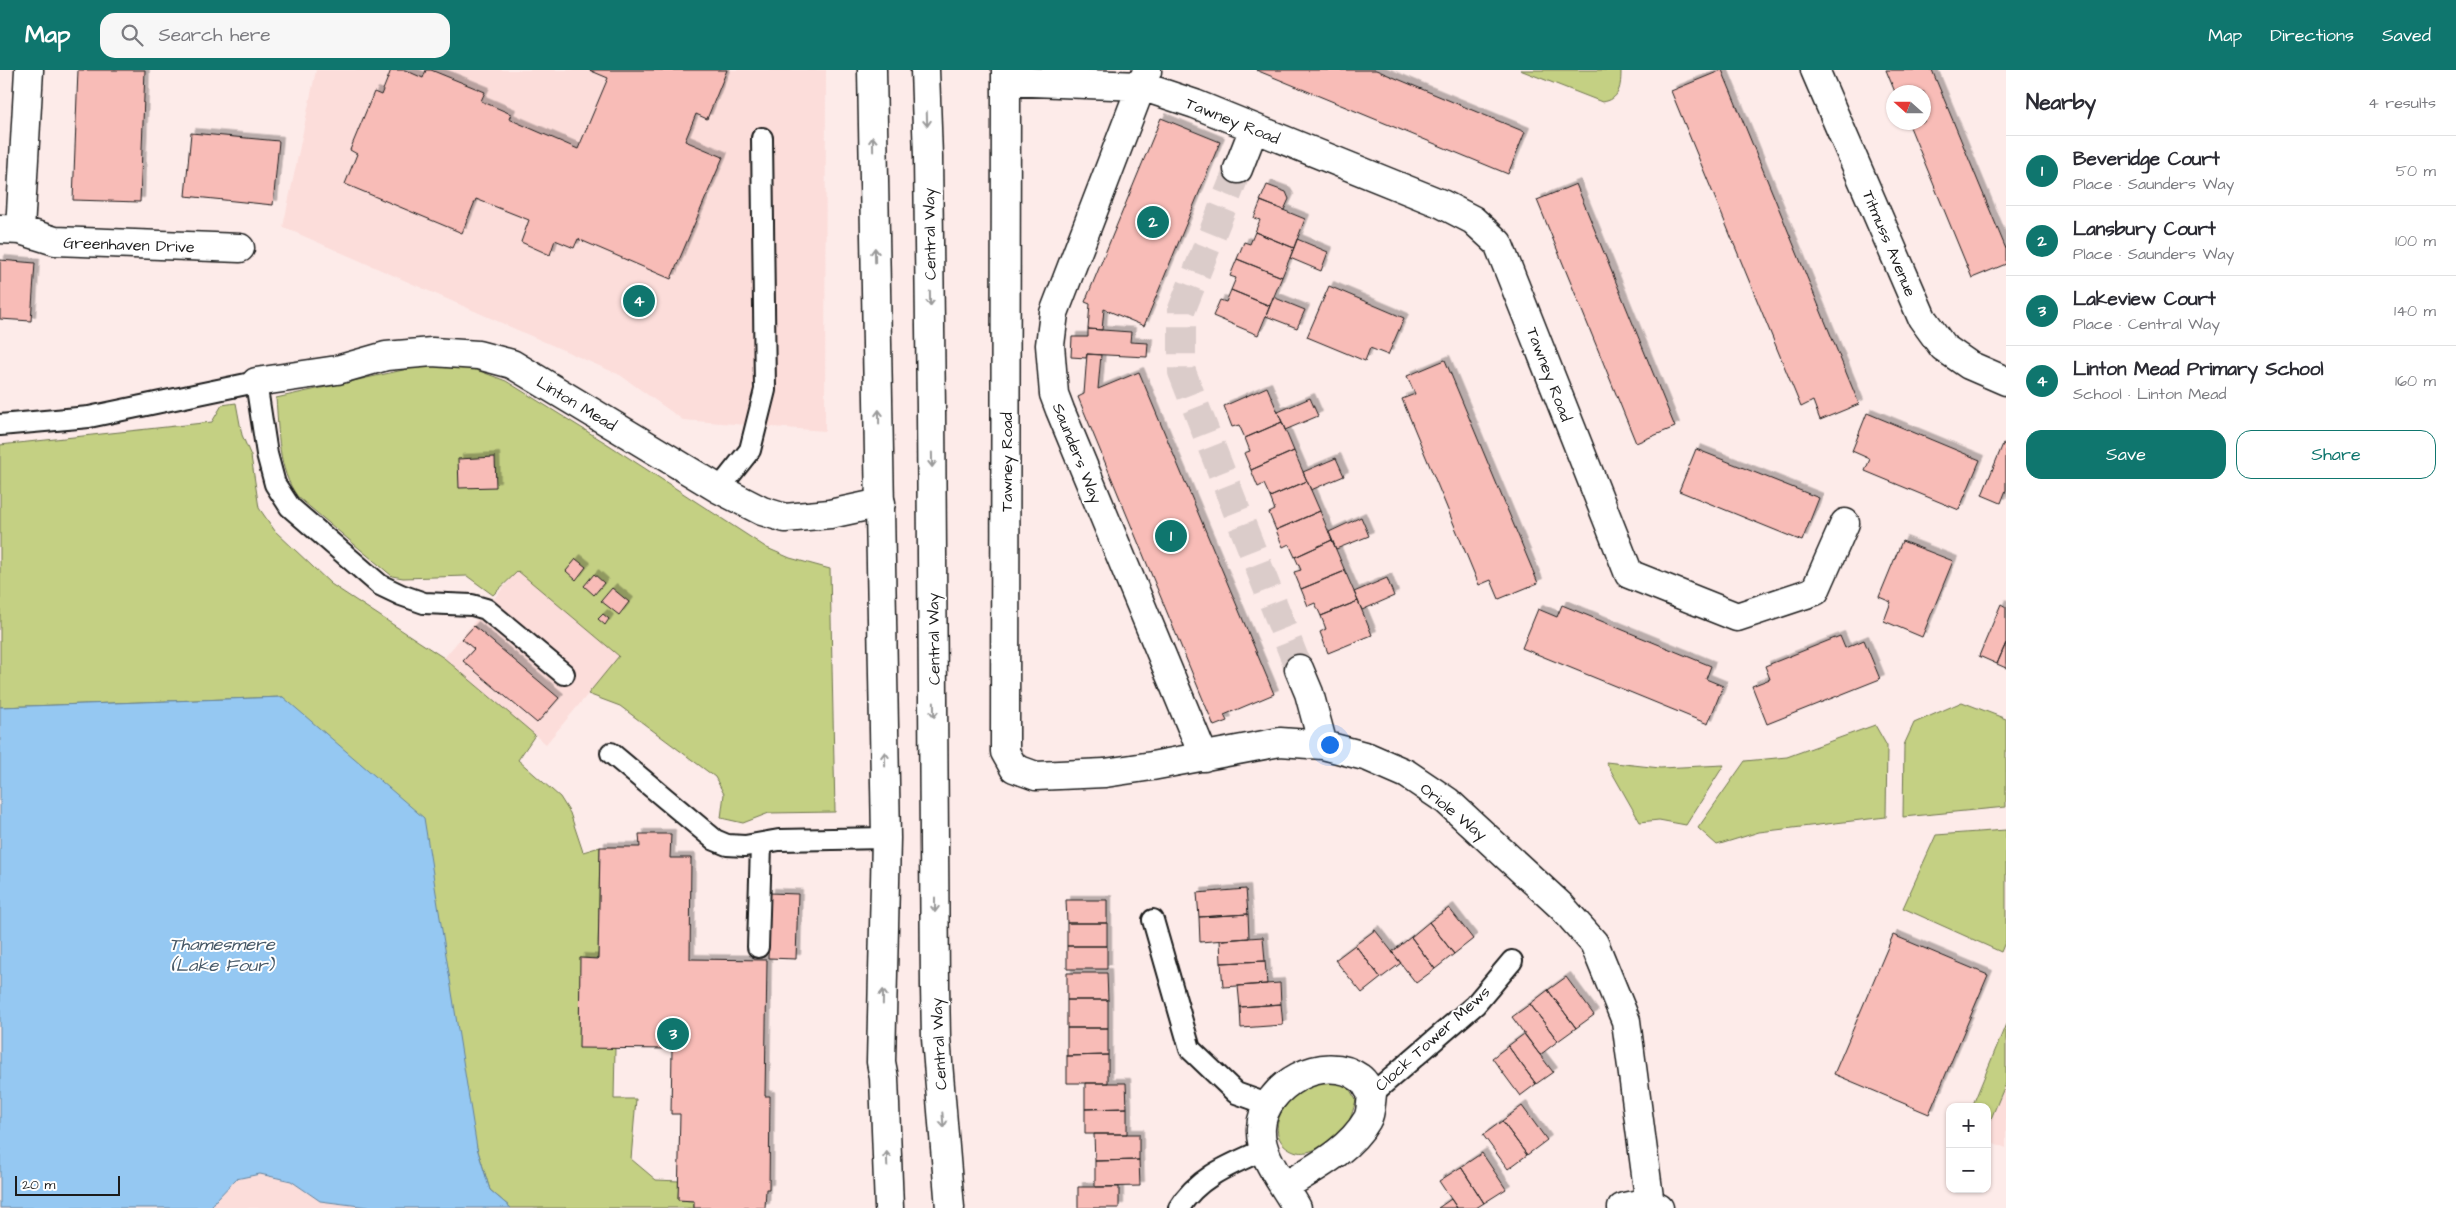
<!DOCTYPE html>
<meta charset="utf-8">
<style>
body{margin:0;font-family:"Architects Daughter",sans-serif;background:#f7f7f7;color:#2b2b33}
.controls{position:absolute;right:15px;bottom:15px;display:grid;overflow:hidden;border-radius:10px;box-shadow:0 1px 4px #0004}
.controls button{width:45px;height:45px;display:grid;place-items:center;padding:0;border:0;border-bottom:1px solid #e1e1e2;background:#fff;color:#2b2b33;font:25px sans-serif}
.compass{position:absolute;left:1886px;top:15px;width:45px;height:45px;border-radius:50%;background:#fff;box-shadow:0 1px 4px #0004;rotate:291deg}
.scale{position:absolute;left:15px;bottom:12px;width:105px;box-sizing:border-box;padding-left:5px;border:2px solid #1c1c1c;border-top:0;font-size:14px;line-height:18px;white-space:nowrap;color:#1c1c1c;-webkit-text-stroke:4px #fff;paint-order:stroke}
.you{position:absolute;left:1329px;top:674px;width:18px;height:18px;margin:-12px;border:4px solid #fff;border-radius:50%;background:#1a73e8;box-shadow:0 0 0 8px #1a73e833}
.badge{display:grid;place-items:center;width:32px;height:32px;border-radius:50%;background:#0f766e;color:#fff;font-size:16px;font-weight:700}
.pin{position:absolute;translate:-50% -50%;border:2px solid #fff;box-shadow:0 1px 5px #0006}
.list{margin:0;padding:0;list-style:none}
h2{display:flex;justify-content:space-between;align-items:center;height:65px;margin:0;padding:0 20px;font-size:21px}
h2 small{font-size:16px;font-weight:400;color:#7c7c81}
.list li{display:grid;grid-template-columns:32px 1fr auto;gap:15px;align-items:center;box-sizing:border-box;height:70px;padding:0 20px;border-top:1px solid #e1e1e2}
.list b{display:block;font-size:19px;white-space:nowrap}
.list p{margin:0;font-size:16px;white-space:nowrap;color:#7c7c81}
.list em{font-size:16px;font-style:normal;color:#7c7c81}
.actions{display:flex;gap:10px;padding:15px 20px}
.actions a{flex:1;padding:11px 0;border:1px solid #0f766e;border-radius:15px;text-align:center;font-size:18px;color:#0f766e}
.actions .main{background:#0f766e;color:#fff}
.icon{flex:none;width:28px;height:28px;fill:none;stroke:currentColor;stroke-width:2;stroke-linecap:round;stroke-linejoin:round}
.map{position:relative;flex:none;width:2006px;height:1138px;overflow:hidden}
header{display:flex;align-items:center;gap:30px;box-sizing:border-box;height:70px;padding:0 25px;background:#0f766e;color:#fff}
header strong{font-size:24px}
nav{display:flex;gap:28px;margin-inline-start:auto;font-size:18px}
.search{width:350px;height:45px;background:#f7f7f7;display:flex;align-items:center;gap:12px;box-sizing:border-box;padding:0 18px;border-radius:15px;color:#7c7c81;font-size:19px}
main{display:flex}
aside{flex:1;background:#fff}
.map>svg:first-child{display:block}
.built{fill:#fcddda}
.green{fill:#c4d083;stroke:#707650}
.water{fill:#95c8f2;stroke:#65839c}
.building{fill:#f8bcb7;stroke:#1c1c1c;filter:url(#shadow)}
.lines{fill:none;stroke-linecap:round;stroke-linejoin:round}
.street-tunnel{stroke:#dbccca;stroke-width:28;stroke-dasharray:28 14;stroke-linecap:butt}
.lane-casing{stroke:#1c1c1c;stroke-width:24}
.street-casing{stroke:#1c1c1c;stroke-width:31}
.secondary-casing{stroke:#1c1c1c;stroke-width:31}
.primary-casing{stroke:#1c1c1c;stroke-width:31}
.lane{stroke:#fff;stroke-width:20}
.street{stroke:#fff;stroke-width:28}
.secondary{stroke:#fff;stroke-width:28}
.primary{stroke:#fff;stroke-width:28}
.oneway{stroke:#999}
.labels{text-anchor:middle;stroke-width:4;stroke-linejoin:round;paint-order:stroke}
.street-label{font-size:16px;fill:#1c1c1c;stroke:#fff}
.water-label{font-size:18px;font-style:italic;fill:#465867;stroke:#fff}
</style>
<header>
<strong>Map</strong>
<div class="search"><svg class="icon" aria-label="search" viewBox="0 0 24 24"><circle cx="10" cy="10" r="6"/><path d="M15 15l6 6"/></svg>Search here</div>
<nav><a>Map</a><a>Directions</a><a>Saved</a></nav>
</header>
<main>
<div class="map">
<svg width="2006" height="1138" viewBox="0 0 2006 1138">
<defs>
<filter id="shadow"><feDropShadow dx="4.5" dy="-4.5" stdDeviation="0" flood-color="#0004"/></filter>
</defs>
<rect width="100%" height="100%" fill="#fdebe9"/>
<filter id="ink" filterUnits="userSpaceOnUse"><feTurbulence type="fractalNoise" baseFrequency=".02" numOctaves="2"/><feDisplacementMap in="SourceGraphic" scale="10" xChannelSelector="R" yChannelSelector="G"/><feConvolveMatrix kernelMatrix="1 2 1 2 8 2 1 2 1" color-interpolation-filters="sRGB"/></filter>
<g filter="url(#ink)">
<path class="built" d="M 316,0 L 826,0 L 825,361 L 683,350 L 620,305 L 283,157 Z
M 518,500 L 620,586 L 546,674 L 444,588 Z
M 2006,1013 L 2006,1078 L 1987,1070 L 1987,1058 Z
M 260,1104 L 291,1111 L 320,1131 L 376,1138 L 211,1138 L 216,1130 L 236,1109 Z"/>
<path class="green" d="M 1520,0 L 1621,0 C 1621,16 1620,30 1602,32 Z
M 435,293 L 477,300 L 506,311 L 609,375 L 767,478 L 790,488 L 830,499 L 835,742 L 769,743 L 743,753 L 721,748 L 724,724 L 715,707 L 620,636 L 588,624 L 619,586 L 518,501 L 493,525 L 467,506 L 403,508 L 392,506 L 298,427 C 277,399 279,362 276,328 Z
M 236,333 L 242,365 L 251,386 L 259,438 L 275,461 L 331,514 L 444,588 L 535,665 L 518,690 L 560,727 L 570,743 L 583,782 L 600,777 L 598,889 L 581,888 L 615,978 L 614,1029 L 636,1029 L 631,1089 L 656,1110 L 679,1111 L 678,1130 L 694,1131 L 694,1138 L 511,1138 L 490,1120 L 477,1078 L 283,627 L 0,637 L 0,375 L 212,352 L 222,335 Z
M 1962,632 L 2006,649 L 2006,737 L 1903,747 L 1904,675 L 1914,653 Z
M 1875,655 L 1887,676 L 1886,747 L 1759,762 L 1717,775 L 1698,758 L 1745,691 L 1787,687 Z
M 1606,692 L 1660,698 L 1724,695 L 1686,755 L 1659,750 L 1640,752 Z
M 2006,760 L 2006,870 L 2001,882 L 1903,838 L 1936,765 Z
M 2006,954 L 2006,1013 L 1990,1051 L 1987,1049 L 1987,1037 L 1972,1037 Z
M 1337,1011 L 1350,1020 L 1356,1030 C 1353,1040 1351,1050 1344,1058 C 1335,1069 1310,1088 1294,1081 C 1261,1068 1283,1026 1307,1016 C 1315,1012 1328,1012 1337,1011 Z"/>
<path class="water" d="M 283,627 L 424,748 L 477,1078 L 490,1120 L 511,1138 L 376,1138 L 320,1131 L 291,1111 L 260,1104 L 236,1109 L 216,1130 L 211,1138 L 0,1138 L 0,637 Z"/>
<path class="building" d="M 78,0 L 145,0 L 140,132 L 73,130 Z
M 391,0 L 405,0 L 423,8 L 426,0 L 431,0 L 485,22 L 481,31 L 511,44 L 509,49 L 578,79 L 608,8 L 589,0 L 727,0 L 707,49 L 696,44 L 685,71 L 723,87 L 671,209 L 578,169 L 574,178 L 555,170 L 550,185 L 521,172 L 529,150 L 476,129 L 462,163 L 345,114 L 357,84 L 350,80 L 374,22 L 381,25 Z
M 1256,0 L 1376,0 L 1525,62 L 1508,104 Z
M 1722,0 L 1859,334 L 1820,350 L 1813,331 L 1801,337 L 1671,21 Z
M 1886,0 L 1932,0 L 2006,179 L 2006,194 L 1972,208 L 1908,52 L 1924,52 L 1924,22 L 1895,22 Z
M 1161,48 L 1220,72 L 1144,256 L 1104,239 L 1102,260 L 1088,259 L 1090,234 L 1085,232 Z
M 191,63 L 279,71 L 273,135 L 185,126 Z
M 1576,114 L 1675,357 L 1636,373 L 1537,130 Z
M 1267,115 L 1286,122 L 1289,129 L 1284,140 L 1260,131 Z
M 1261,131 L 1305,149 L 1294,178 L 1255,162 L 1260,150 L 1254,148 Z
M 1255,162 L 1294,178 L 1282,207 L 1237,189 L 1244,172 L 1250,174 Z
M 1297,169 L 1328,182 L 1321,201 L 1290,188 Z
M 1237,189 L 1282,207 L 1270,236 L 1231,220 L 1236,208 L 1230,206 Z
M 0,190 L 35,193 L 31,251 L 0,249 Z
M 1329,216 L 1404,248 L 1388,285 L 1370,278 L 1365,291 L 1307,267 Z
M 1231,220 L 1270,236 L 1258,265 L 1213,246 L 1220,230 L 1226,232 Z
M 1273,227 L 1305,240 L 1297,258 L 1266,246 Z
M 1088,259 L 1131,262 L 1130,272 L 1148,273 L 1147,287 L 1087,284 L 1086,288 L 1071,287 L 1072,267 L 1088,267 Z
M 1087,284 L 1101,285 L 1098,319 L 1139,302 L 1274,624 L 1224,645 L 1227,651 L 1214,656 L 1078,327 L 1084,324 Z
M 1445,290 L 1538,513 L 1499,529 L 1491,510 L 1479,515 L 1402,329 L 1415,324 L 1407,306 Z
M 1267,317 L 1282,352 L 1245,368 L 1239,355 L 1232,357 L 1224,336 Z
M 1310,328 L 1318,346 L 1285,360 L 1278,342 Z
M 1867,343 L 1980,390 L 1959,440 L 1865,401 L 1870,389 L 1852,381 Z
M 1282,352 L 1294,381 L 1251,400 L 1244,383 L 1250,381 L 1245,368 Z
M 2003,374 L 2006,375 L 2006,420 L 2001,433 L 1982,425 Z
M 1696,379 L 1819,428 L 1802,471 L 1679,421 Z
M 1294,381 L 1307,411 L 1270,427 L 1264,414 L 1258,417 L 1251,400 Z
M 495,387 L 496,417 L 459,418 L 458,389 Z
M 1336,388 L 1344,406 L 1311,420 L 1303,402 Z
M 1307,411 L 1320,441 L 1276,460 L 1269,443 L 1275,440 L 1270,427 Z
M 1320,441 L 1332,470 L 1295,487 L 1289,474 L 1283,477 L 1276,460 Z
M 1361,447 L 1369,466 L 1336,479 L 1329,462 Z
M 1332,470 L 1345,501 L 1301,519 L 1294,502 L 1301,500 L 1295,487 Z
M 1902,471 L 1953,491 L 1922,567 L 1884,551 L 1891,532 L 1879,527 Z
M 576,489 L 586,497 L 576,510 L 566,501 Z
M 1345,501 L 1358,531 L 1321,546 L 1315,533 L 1308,536 L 1301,519 Z
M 594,504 L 604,513 L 594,525 L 584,516 Z
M 1387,508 L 1394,526 L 1362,540 L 1354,522 Z
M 612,518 L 629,532 L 619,545 L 601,531 Z
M 1358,531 L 1372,565 L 1328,583 L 1320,562 L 1326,559 L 1321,546 Z
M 2001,534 L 2006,537 L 2006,573 L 1997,594 L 1979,586 Z
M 1562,535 L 1711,596 L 1706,609 L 1723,616 L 1708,654 L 1522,578 L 1538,539 L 1557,547 Z
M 603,544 L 609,549 L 605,555 L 598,549 Z
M 474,556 L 559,628 L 537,653 L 463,591 L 474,579 L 462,569 Z
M 1840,566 L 1845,578 L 1864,570 L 1880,609 L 1767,654 L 1752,616 L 1770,609 L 1765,596 Z
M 2006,573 L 2006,598 L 1997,594 Z
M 639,764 L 671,764 L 670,788 L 691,788 L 690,889 L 767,890 L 765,1026 L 770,1026 L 769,1119 L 766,1119 L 765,1138 L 694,1138 L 694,1131 L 678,1130 L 680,1044 L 671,1044 L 672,979 L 579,978 L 580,888 L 598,889 L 600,777 L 640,777 Z
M 1246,819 L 1248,844 L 1199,847 L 1197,823 Z
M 770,823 L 798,824 L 796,889 L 768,888 Z
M 1066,830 L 1107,830 L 1107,853 L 1067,853 Z
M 1449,838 L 1473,869 L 1454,884 L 1429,852 Z
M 1248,844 L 1249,868 L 1200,872 L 1199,847 Z
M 1429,852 L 1454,884 L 1435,899 L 1411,867 Z
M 1067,853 L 1107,853 L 1107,876 L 1067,876 Z
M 1375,860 L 1401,893 L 1381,908 L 1355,875 Z
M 1893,865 L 1988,905 L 1929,1044 L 1834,1004 Z
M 1263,867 L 1265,891 L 1221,893 L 1220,870 Z
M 1411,867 L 1435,899 L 1416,913 L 1392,882 Z
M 1355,875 L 1381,908 L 1362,923 L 1335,890 Z
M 1067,876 L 1107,876 L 1107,899 L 1067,899 Z
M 1265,891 L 1267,914 L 1223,917 L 1221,893 Z
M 1067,903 L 1107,903 L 1108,930 L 1067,930 Z
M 1566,907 L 1594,945 L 1576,958 L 1548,920 Z
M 1280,913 L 1281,934 L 1240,937 L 1238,916 Z
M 1548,920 L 1576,958 L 1558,971 L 1530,934 Z
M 1067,930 L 1108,930 L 1108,958 L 1067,958 Z
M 1281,934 L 1283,955 L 1241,958 L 1240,937 Z
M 1530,934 L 1558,971 L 1540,985 L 1512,947 Z
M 1067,958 L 1108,958 L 1108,985 L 1067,986 Z
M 1524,964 L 1553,1002 L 1536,1014 L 1508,976 Z
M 1508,976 L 1536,1014 L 1520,1026 L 1492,988 Z
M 1108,985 L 1108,1013 L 1067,1013 L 1067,986 Z
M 1085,1013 L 1126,1013 L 1127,1038 L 1085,1039 Z
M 1522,1036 L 1547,1070 L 1527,1085 L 1502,1051 Z
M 1127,1038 L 1127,1064 L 1085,1064 L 1085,1039 Z
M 1502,1051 L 1527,1085 L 1508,1099 L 1483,1065 Z
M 1094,1064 L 1139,1064 L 1139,1090 L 1095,1091 Z
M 1482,1083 L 1506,1119 L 1484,1133 L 1461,1097 Z
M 1139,1090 L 1140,1116 L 1095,1117 L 1095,1091 Z
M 1461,1097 L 1484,1133 L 1476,1138 L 1457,1138 L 1439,1111 Z
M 1078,1117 L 1119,1117 L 1119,1138 L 1078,1138 Z
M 1451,1129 L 1457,1138 L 1438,1138 Z"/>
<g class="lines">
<path class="street-tunnel" d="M 1238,99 L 1182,239 L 1182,302 L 1299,599"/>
<defs>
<path id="lane" d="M 0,355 L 89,347 L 256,312 L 267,384 L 275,414 L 290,437 L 380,515 L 401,525 L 424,533 L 472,535 L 486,539 L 564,604
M 719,419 L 750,380 L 765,320 L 762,68
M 611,683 L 715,770 L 727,775 L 745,776 L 779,770 L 886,768
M 1153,850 L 1190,979 L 1236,1023 L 1267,1034
M 758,877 L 761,775
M 1372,1024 L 1475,935 L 1512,891
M 1179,1138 C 1197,1107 1232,1094 1263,1080"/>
<path id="street" d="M 1006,0 L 1005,682 L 1014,698 L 1036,706 L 1105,703 L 1152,696 L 1280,672 L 1323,675 L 1368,687 L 1407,704 L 1447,731 L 1562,837 L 1594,873 L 1626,951 L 1650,1135
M 1815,0 L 1922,248 L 1943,277 L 1969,295 L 2006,311
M 1147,1 L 1054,243 L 1050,275 L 1054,324 L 1060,340 L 1204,687
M 1006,11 L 1141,16 L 1195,34 L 1442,134 L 1473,150 L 1498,173 L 1629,504 L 1737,547 L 1815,521 L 1845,453
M 1238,99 L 1254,58
M 0,159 L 20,160 L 55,171 L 240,178
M 20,160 L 29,0
M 256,312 L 337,300 L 386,286 L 432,282 L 478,285 L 512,294 L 719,419 L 762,441 L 785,448 L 830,444 L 881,433
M 1299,599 L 1309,623 L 1323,675
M 1285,1116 C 1314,1098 1349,1081 1367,1050 C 1371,1044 1371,1031 1372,1024 C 1368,1019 1365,1011 1360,1008 C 1324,981 1263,1016 1261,1058 C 1259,1086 1284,1114 1297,1138"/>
<path id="secondary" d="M 1622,1138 C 1635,1133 1646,1133 1659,1138"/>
<path id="primary" d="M 872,0 L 886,768 L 881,992 L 884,1008 L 889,1138
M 925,0 L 928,87 L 931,341 L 935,916 L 936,968 L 950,1138"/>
</defs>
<use href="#lane" class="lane-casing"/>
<use href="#street" class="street-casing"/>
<use href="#secondary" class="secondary-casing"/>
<use href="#primary" class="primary-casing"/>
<use href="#lane" class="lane"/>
<use href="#street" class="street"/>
<use href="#secondary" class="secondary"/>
<use href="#primary" class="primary"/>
</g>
<defs><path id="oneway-shaft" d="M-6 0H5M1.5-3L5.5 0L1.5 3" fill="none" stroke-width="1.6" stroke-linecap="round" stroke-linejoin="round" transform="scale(1.25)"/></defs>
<g class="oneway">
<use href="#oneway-shaft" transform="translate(927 49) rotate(88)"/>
<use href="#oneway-shaft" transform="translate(873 74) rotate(-91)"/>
<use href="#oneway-shaft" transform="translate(875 185) rotate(-91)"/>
<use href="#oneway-shaft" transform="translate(930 229) rotate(89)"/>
<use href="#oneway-shaft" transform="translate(879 347) rotate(-91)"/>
<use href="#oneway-shaft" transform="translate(932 390) rotate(89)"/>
<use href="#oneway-shaft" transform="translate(934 640) rotate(89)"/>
<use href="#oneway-shaft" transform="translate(885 689) rotate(-91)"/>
<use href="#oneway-shaft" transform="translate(935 835) rotate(90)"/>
<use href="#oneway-shaft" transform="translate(883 927) rotate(-89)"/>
<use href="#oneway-shaft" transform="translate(943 1050) rotate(85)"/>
<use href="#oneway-shaft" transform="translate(887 1089) rotate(-92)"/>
</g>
</g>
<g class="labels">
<g class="street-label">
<text transform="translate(1233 50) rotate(22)" y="6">Tawney Road</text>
<text transform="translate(929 164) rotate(-91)" y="6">Central Way</text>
<text transform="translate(1890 173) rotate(67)" y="6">Titmuss Avenue</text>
<text transform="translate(129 174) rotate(2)" y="6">Greenhaven Drive</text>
<text transform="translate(1550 304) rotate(69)" y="6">Tawney Road</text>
<text transform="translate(577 333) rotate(31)" y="6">Linton Mead</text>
<text transform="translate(1078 383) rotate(68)" y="6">Saunders Way</text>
<text transform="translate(1006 392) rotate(-90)" y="6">Tawney Road</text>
<text transform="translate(933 569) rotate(-91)" y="6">Central Way</text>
<text transform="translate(1454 741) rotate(39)" y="6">Oriole Way</text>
<text transform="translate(1432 968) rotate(-42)" y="6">Clock Tower Mews</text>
<text transform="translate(938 974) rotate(-93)" y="6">Central Way</text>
</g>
<g class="water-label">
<text x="222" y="880">Thamesmere<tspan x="222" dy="21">(Lake Four)</tspan></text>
</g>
</g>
</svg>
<div class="controls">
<button>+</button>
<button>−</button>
</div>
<svg class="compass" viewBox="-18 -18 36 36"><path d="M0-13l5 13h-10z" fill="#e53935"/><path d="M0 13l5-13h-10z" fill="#7c7c81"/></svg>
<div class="scale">20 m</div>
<div class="you"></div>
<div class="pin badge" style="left:1171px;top:466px">1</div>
<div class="pin badge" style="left:1153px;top:152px">2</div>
<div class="pin badge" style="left:673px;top:964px">3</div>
<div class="pin badge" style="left:639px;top:231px">4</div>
</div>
<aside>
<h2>Nearby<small>4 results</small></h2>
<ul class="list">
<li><span class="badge">1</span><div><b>Beveridge Court</b><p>Place · Saunders Way</p></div><em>50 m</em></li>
<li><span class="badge">2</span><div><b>Lansbury Court</b><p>Place · Saunders Way</p></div><em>100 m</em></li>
<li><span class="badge">3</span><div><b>Lakeview Court</b><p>Place · Central Way</p></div><em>140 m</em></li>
<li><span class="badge">4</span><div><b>Linton Mead Primary School</b><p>School · Linton Mead</p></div><em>160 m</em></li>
</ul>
<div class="actions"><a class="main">Save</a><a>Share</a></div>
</aside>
</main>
